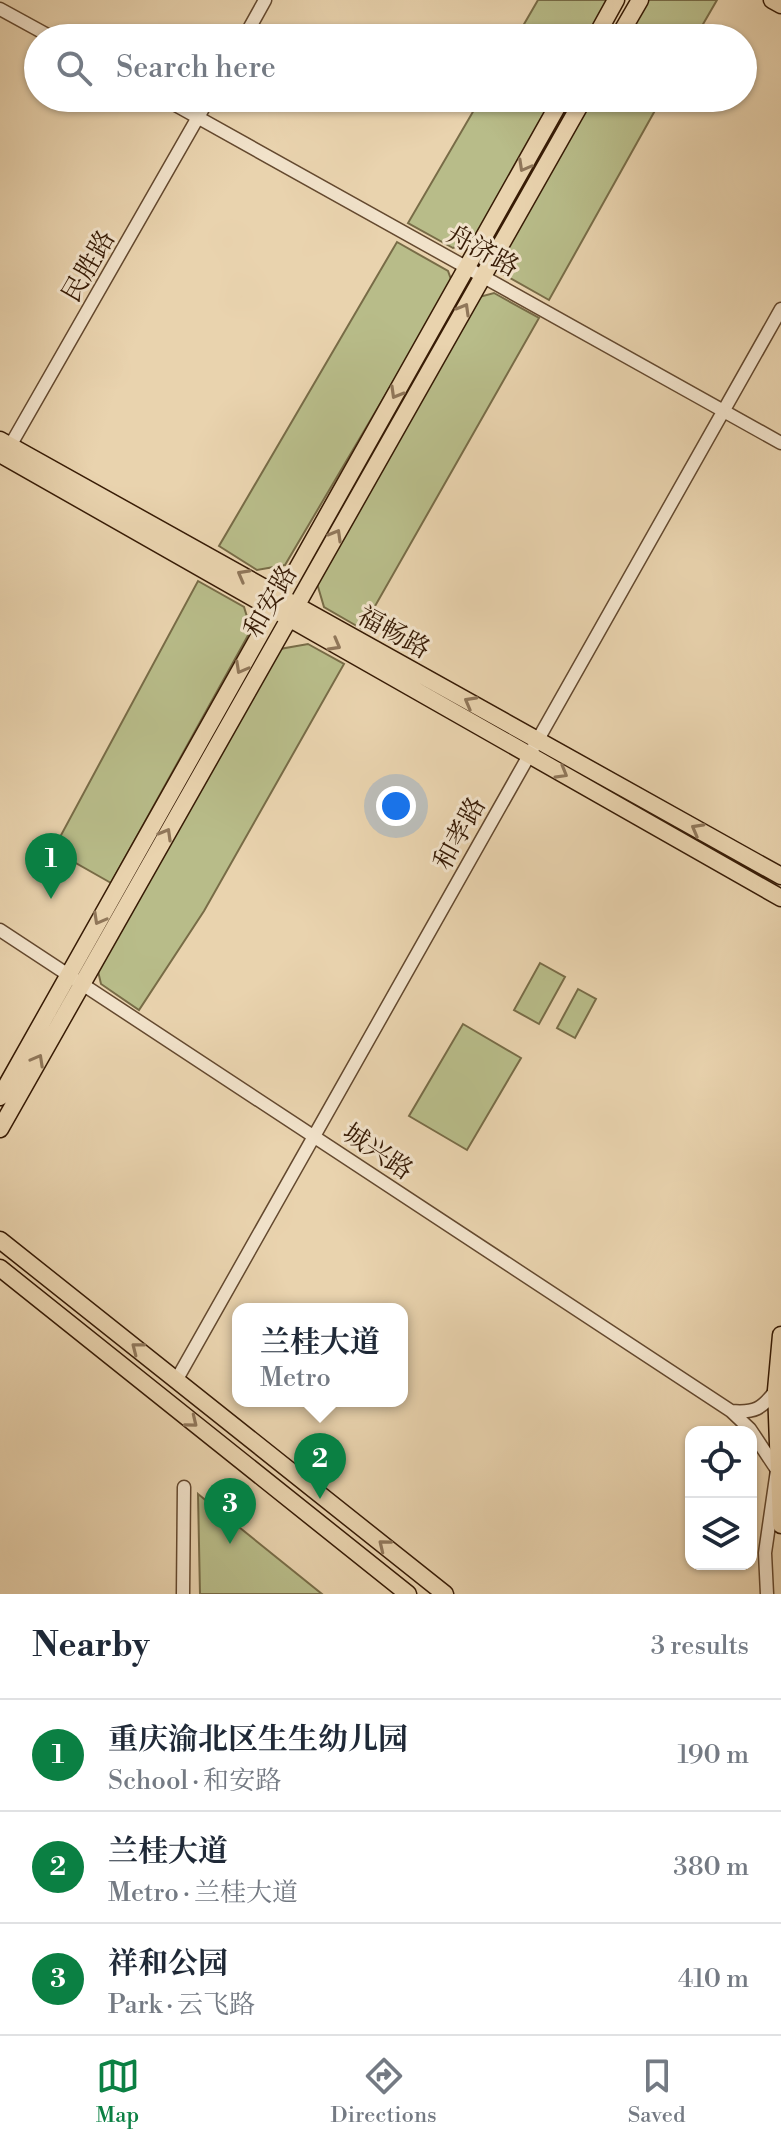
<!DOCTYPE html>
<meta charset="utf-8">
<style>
body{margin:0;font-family:"Libre Bodoni","Noto Serif SC",serif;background:#f6f6f7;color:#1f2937}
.controls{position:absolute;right:24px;bottom:24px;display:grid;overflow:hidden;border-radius:16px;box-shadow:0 2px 6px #0004}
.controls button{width:72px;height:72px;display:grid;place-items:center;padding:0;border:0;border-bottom:2px solid #e0e1e3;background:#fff;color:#1f2937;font:40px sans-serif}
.you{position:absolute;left:396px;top:806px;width:28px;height:28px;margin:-20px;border:6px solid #fff;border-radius:50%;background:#1a73e8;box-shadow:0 0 0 12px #1a73e833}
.badge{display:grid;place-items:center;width:52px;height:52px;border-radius:50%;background:#0b8043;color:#fff;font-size:26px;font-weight:700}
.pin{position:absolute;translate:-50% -66px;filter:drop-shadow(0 2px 4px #0008)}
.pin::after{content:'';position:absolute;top:42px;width:28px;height:24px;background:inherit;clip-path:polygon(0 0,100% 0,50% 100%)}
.popup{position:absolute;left:232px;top:1303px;width:176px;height:104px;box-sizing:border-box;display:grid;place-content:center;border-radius:16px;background:#fff;filter:drop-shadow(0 2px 6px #0005);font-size:26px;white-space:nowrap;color:#747a83}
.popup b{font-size:30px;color:#1f2937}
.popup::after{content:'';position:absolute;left:50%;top:100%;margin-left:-16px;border:16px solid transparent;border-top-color:#fff}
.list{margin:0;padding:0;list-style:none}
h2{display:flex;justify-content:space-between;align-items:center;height:104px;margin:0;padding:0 32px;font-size:34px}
h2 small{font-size:26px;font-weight:400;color:#747a83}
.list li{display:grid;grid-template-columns:52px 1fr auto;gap:24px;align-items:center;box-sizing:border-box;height:112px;padding:0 32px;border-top:2px solid #e0e1e3}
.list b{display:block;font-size:30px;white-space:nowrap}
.list p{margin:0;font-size:26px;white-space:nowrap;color:#747a83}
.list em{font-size:26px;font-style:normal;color:#747a83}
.icon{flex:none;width:44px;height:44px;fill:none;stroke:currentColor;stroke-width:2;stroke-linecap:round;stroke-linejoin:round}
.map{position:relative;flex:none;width:781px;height:1594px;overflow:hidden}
.search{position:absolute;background:#fff;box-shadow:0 2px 6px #0004;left:24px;right:24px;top:24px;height:88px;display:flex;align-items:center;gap:20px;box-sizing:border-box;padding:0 28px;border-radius:44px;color:#747a83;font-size:30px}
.sheet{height:440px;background:#fff}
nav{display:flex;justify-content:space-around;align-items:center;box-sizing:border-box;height:112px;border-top:2px solid #e0e1e3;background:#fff;font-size:22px;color:#747a83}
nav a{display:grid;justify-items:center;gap:4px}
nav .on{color:#0b8043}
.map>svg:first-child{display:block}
.green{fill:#b8bc89;stroke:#786c47;stroke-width:2}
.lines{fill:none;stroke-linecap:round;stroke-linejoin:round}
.minor-casing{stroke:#64492f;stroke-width:15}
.major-casing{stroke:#371b05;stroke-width:19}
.minor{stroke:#f1e2ca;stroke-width:12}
.major{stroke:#e9d3ae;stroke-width:16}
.oneway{stroke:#90775a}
.labels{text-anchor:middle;stroke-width:6;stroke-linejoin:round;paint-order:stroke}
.street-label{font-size:26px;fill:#371b05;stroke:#f1e2ca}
</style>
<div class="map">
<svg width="781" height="1594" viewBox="0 0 781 1594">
<rect width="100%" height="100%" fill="#e9d3ae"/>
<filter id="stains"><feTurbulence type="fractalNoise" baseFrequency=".0025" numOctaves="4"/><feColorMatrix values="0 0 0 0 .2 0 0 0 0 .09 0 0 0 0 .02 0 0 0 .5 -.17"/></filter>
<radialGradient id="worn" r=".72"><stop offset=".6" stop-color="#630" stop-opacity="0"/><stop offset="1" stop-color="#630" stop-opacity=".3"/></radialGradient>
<path class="green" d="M 538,0 L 608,0 L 587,38 L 516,38 Z
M 646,0 L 717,0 L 695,38 L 624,38 Z
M 481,98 L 553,98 L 473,241 L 453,248 L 408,223 Z
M 590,98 L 662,98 L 549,300 L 503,274 L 499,258 Z
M 397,242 L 448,271 L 452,282 L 285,565 L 257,570 L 219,546 Z
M 494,293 L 539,318 L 362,629 L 324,607 L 316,580 L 479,297 Z
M 198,581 L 244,607 L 251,630 L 111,883 L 53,850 Z
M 308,644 L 344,664 L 204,911 L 139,1010 L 101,984 L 97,967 L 280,649 Z
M 540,963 L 565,977 L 539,1024 L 514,1010 Z
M 578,989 L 596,999 L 575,1038 L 557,1028 Z
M 463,1024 L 521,1058 L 467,1150 L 409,1116 Z
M 198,1494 L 322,1594 L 200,1594 Z"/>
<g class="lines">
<defs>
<path id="minor" d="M 0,9 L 53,38
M 244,38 L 265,0
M 163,98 L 781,443
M 6,453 L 209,98
M 0,930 L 731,1411 L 750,1429 L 777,1470 L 765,1553 L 767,1594
M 177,1379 L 781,309
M 731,1411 C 755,1413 762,1409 776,1390
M 183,1594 L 184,1487"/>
<path id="major" d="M 772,0 L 781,5
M 595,38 L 616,0
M 618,38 L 640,0
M 0,440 L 781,876
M 0,454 L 781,898
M 0,1097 L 562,98
M 0,1129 L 584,98
M 0,1240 L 445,1594
M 0,1268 L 408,1594
M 781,1335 L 776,1390 L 781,1525"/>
</defs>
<use href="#minor" class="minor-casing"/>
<use href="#major" class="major-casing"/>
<use href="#minor" class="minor"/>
<use href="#major" class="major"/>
</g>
<defs><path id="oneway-chevron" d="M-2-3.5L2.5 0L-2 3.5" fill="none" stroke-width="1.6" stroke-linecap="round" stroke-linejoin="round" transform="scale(2)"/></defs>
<g class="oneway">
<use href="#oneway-chevron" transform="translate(524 166) rotate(119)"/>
<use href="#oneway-chevron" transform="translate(464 309) rotate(-60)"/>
<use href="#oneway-chevron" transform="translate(396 393) rotate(120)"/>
<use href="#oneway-chevron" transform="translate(336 535) rotate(-60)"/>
<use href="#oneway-chevron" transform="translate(243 575) rotate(-151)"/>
<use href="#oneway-chevron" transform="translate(335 645) rotate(29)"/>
<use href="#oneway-chevron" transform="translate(241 668) rotate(119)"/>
<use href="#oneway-chevron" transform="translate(470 702) rotate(-151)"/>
<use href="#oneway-chevron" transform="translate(562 773) rotate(30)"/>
<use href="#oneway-chevron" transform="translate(697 829) rotate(-151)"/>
<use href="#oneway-chevron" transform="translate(166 834) rotate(-60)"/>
<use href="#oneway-chevron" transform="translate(99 919) rotate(119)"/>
<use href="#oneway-chevron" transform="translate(38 1060) rotate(-61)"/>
<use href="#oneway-chevron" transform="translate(137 1348) rotate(-142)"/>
<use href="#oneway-chevron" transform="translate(192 1422) rotate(39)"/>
<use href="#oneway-chevron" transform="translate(384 1545) rotate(-141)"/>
</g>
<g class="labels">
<g class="street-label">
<text transform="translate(483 250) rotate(29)" y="9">舟济路</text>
<text transform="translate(88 266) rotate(-60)" y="9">民胜路</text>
<text transform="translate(270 601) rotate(-60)" y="9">和安路</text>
<text transform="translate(394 632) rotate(29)" y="9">福畅路</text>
<text transform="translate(459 833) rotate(-61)" y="9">和孝路</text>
<text transform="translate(378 1151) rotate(34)" y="9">城兴路</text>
</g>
</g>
<rect width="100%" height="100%" filter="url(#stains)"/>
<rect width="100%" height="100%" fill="url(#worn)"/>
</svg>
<div class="controls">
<button><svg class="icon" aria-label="locate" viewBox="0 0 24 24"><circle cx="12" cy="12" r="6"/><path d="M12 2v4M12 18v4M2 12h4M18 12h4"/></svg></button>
<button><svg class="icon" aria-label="layers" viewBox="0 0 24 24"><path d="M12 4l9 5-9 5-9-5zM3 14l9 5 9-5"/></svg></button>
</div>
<div class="you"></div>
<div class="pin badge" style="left:51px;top:899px">1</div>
<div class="pin badge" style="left:320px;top:1499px">2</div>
<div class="popup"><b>兰桂大道</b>Metro</div>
<div class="pin badge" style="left:230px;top:1544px">3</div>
<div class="search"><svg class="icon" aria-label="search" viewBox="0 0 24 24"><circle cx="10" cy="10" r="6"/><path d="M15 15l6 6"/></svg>Search here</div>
</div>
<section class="sheet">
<h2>Nearby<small>3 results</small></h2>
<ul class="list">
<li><span class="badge">1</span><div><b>重庆渝北区生生幼儿园</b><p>School · 和安路</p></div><em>190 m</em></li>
<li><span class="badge">2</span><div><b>兰桂大道</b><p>Metro · 兰桂大道</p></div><em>380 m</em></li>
<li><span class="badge">3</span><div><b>祥和公园</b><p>Park · 云飞路</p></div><em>410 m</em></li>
</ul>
</section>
<nav>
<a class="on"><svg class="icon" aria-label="map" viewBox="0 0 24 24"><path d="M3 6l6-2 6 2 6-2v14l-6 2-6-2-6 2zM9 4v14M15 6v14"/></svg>Map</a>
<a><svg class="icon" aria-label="directions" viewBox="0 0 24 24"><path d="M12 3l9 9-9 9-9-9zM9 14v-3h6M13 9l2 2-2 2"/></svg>Directions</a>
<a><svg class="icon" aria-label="saved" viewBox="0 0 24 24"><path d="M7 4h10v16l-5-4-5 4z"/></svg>Saved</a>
</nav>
